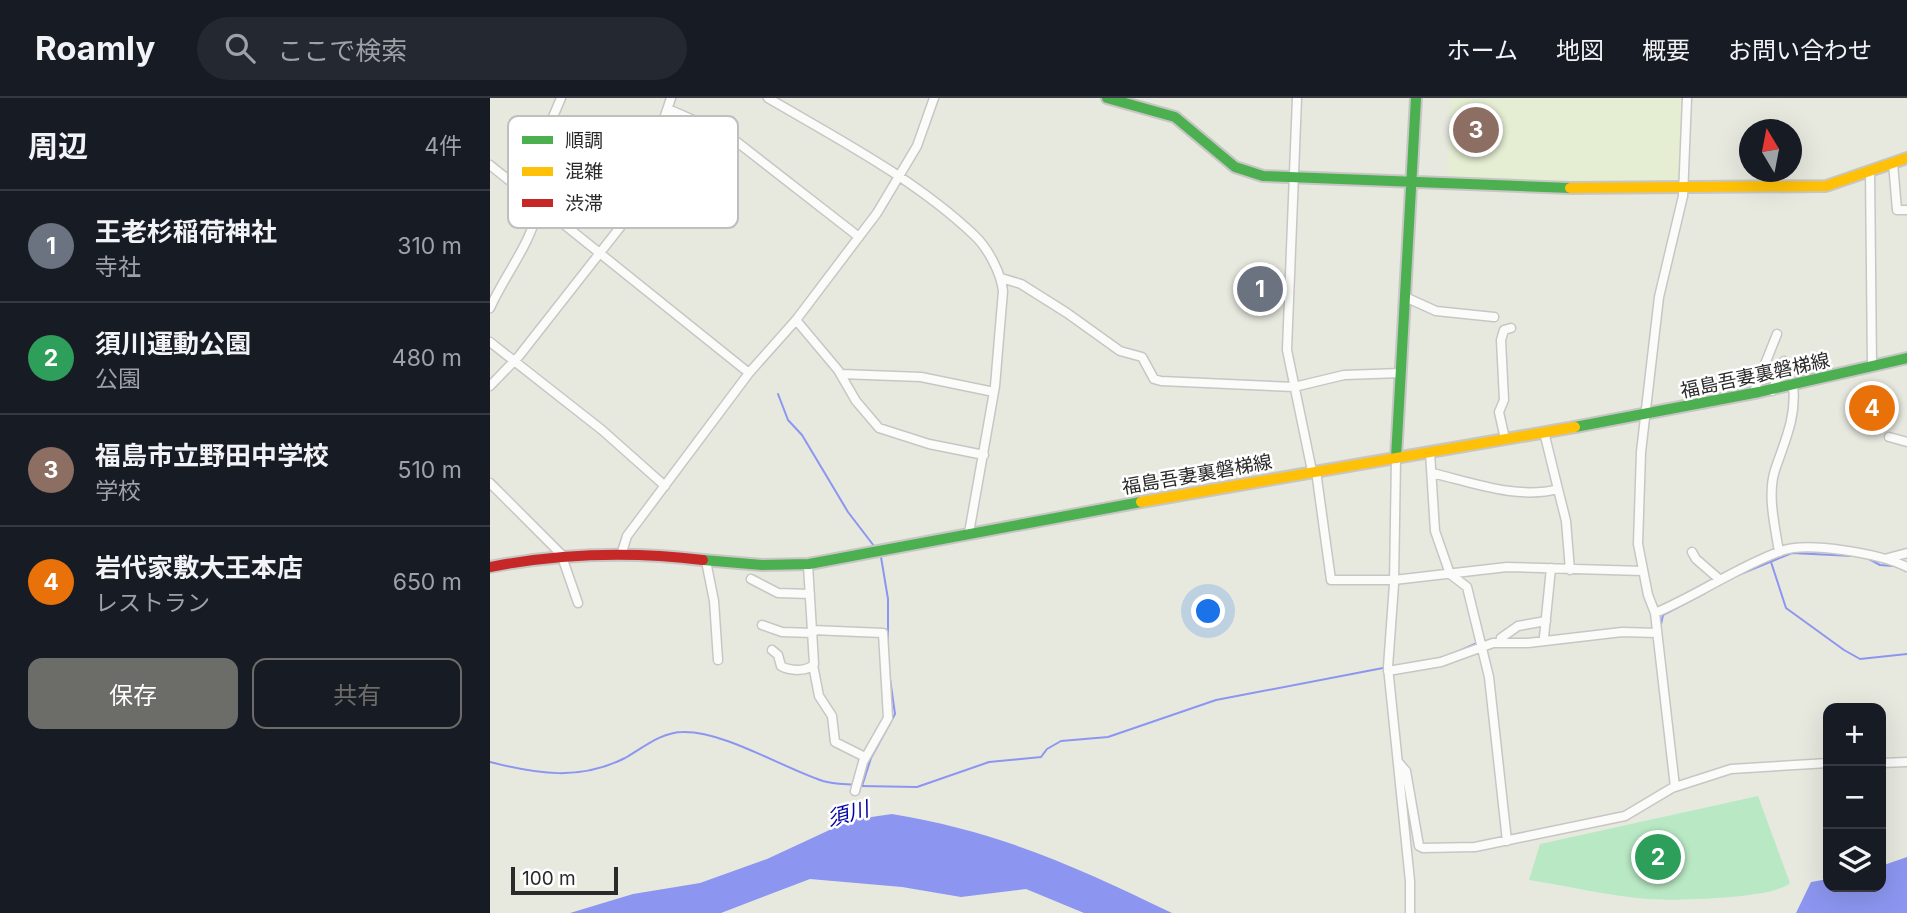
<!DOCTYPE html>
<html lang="ja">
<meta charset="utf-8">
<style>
body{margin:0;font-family:Inter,"Noto Sans JP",sans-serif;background:#242831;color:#f1f3f6}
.controls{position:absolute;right:21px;bottom:21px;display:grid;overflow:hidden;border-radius:14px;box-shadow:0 7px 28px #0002}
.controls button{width:63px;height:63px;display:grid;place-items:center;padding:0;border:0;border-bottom:2px solid #363941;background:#171b24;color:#f1f3f6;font:35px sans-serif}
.compass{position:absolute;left:1249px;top:21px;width:63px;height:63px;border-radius:50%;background:#171b24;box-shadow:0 7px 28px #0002;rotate:350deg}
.scale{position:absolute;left:21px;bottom:18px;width:107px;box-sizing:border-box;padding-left:7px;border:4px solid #2a2a2a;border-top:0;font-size:19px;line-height:24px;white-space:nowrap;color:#2a2a2a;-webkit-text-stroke:5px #fff;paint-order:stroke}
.you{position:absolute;left:719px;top:514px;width:24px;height:24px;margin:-18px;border:5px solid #fff;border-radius:50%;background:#1a73e8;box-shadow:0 0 0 10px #1a73e833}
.badge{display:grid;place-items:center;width:46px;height:46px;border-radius:50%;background:#6c6d69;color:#fff;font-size:23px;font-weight:700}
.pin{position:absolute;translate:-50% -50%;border:4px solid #fff;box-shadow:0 2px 7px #0006}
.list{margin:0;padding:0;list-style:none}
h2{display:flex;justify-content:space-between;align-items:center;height:91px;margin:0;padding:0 28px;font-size:30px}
h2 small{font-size:23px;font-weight:400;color:#9ea1a6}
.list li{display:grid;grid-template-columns:46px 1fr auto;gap:21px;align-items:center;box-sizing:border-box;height:112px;padding:0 28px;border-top:2px solid #363941}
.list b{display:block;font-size:26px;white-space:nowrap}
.list p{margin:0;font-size:23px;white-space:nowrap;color:#9ea1a6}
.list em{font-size:23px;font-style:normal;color:#9ea1a6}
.actions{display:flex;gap:14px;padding:21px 28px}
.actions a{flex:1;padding:16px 0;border:2px solid #6c6d69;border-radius:14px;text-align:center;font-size:24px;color:#6c6d69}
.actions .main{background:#6c6d69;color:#fff}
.icon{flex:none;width:38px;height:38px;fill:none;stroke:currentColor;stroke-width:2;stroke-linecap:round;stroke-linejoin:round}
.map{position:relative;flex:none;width:1417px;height:815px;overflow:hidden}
header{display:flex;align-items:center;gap:42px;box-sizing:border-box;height:98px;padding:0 35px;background:#171b24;border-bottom:2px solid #363941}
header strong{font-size:33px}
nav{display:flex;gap:38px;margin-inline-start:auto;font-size:24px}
.search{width:490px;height:63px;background:#242831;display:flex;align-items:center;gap:18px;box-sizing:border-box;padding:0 24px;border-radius:38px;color:#9ea1a6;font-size:26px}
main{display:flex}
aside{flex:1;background:#171b24}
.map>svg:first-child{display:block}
.education{fill:#e5edd3}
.green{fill:#b9e9c4}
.water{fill:#8c96f0}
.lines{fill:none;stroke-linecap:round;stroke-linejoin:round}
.stream{stroke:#8c96f0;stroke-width:2}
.street-casing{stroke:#c7c6c5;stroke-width:11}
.fast-casing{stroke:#c7c6c5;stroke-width:14}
.slow-casing{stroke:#c7c6c5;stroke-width:14}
.jam-casing{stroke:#c7c6c5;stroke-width:14}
.street{stroke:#fbfcfa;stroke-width:8}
.fast{stroke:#4caf50;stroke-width:10}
.slow{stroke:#ffc107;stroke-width:10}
.jam{stroke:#c62828;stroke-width:10}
.labels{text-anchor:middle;stroke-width:5;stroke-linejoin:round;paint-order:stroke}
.street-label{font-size:19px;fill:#2a2a2a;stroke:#fff}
.water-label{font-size:21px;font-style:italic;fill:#0304a6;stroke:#fff}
.key{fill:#fff;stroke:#bfbfbf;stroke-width:2}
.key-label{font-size:19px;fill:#2a2a2a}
</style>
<header>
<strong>Roamly</strong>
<div class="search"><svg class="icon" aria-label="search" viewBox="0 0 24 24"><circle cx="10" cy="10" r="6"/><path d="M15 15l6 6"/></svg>ここで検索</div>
<nav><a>ホーム</a><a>地図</a><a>概要</a><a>お問い合わせ</a></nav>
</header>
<main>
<aside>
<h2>周辺<small>4件</small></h2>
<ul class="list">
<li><span class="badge" style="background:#6b7280">1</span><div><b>王老杉稲荷神社</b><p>寺社</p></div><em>310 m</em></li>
<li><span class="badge" style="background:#2e9e5b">2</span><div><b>須川運動公園</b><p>公園</p></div><em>480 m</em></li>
<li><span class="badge" style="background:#8d6e63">3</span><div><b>福島市立野田中学校</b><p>学校</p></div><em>510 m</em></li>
<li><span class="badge" style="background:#e8710a">4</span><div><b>岩代家敷大王本店</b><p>レストラン</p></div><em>650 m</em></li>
</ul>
<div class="actions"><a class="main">保存</a><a>共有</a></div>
</aside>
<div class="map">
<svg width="1417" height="815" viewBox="0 0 1417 815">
<rect width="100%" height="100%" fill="#e7e9df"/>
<path class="education" d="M 961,0 L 1194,0 L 1190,79 L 1183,86 L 958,83 Z"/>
<path class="green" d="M 1268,698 L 1300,785 C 1284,801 1182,803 1157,801 C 1118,798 1078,788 1039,782 L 1050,746 Z"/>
<path class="water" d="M 402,716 C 507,733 588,769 682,815 L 594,815 L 536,791 L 471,799 L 412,789 L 320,781 L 231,815 L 80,815 L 143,796 L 210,785 L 277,761 L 361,722 Z
M 1417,759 L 1417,815 L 1306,815 L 1321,784 L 1338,781 L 1338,789 L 1391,789 L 1391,768 Z"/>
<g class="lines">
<path class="stream" d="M 288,296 L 298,322 L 312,337 L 358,414 L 384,448
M 391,459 L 398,501 L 398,551
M 1379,461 L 1390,467 L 1403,468
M 1281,464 L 1296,510 L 1354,552 L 1370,561 L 1417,556
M 1241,480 L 1302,455 L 1363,458
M 1170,531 L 1173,517 L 1215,495
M 967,554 L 987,545
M 0,664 C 47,676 90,683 135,660 C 153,650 171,634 193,634 C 234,633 293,670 333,683 C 343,686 355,686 365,687
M 370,688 L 427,689 L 499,664 L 551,659 L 557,651 L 571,643 L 618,639 L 726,602 L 893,570
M 372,688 L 381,660 L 405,616 L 399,574"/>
<defs>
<path id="street" d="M 278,0 C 348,41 425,81 484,137 C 498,150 511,175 513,193 L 505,288 L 479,435
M 807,0 L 797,252 L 822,373
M 178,11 L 238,37 L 369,139
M 1403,65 L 1407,112 L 1417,112
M 0,67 L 259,275
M 1380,73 L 1382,268
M 19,81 L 57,33 L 71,0
M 511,180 L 531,186 L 577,215 L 630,253 L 652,259 L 664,281 L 671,283 L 804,289 L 854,277 L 911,275
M 915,199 L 946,213 L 1004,219
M 0,210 C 16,174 43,144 49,105
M 306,222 L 348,272 L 366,303 L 389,330 L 439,346 L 494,357
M 0,244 L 112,332 L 175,388
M 351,276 L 431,279 L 504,294
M 0,288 L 29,258 L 142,114 L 181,0
M 1282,293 L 1294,263
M 1263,296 L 1287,236
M 1399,339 L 1417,344
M 1015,341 L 1009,314 L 1014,302 L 1011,242 L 1014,232 L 1021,230
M 940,354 L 945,433 L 960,476 L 977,489 L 999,579 L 1017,743
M 906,360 L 904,486 L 898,569 L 920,783 L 920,815
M 826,373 L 841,482 L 904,482 L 1017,469 L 1153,473
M 942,375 C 981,384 1028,402 1068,391 L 1054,334
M 0,385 L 71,456 L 88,505
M 1068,391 L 1076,423 L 1080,472
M 132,454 L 137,438 L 259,275 L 306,222 L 387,115 L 427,48 L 444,0
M 1202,454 L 1206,461 L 1229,481
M 1289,454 C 1285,428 1277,397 1285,372 C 1294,345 1307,318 1303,288
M 1398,460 L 1417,455
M 216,463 L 224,503 L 228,562
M 261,481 L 288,495 L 320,496
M 1165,515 C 1208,497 1247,469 1291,453 C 1318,443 1391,456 1417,469
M 272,527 L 292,534 L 323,535
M 322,532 L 393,535 L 398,620 L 373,664 L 365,693
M 1054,539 L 1061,470
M 1011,540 L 1028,528 L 1056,523
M 282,552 L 288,557 L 291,568 C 300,573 317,574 324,566 L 318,467
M 323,567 L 329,598 L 342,618 L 345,644 L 375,659
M 898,573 L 951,564 L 1003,545 L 1038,545 L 1132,534 L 1167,535
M 909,665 L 916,673 L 929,748 L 933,750 L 985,749 L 1135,718 L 1182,690 L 1241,671 L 1338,665
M 1391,665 L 1417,664
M 1185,689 L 1165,515 L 1158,497 L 1148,446 L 1151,354 L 1169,199 L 1193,98 L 1197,0"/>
<path id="fast" d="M 617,0 L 685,19 L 745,69 L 773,78 L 1080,90
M 1085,329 L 1269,294 L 1417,260
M 906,360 L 926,0
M 213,462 L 272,467 L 319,466 L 651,404"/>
<path id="slow" d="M 1080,90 L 1336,88 L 1417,60
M 651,404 L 1085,329"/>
<path id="jam" d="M 0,469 C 72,455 139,453 213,462"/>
</defs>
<use href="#street" class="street-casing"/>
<use href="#fast" class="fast-casing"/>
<use href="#slow" class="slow-casing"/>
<use href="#jam" class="jam-casing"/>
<use href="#street" class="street"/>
<use href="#fast" class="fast"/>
<use href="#slow" class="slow"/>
<use href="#jam" class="jam"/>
</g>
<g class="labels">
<g class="street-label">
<text transform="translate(1265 277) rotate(-12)" y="7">福島吾妻裏磐梯線</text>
<text transform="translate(707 376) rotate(-10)" y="7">福島吾妻裏磐梯線</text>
</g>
<g class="water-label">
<text transform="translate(358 716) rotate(-15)" y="7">須川</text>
</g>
</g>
<rect x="18" y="18" width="230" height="112" rx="10" class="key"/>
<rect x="32" y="38" width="31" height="8" fill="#4caf50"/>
<rect x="32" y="69" width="31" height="9" fill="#ffc107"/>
<rect x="32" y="101" width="31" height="8" fill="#c62828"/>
<g class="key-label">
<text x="75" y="49">順調</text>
<text x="75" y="80">混雑</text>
<text x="75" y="112">渋滞</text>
</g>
</svg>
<div class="controls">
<button>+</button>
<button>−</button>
<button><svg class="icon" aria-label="layers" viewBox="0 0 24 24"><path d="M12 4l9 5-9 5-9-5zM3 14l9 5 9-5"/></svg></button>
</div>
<svg class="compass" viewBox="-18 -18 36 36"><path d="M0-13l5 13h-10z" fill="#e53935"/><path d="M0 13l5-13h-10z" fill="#9ea1a6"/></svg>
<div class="scale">100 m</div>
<div class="you"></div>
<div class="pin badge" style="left:770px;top:191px;background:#6b7280">1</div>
<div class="pin badge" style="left:1168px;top:759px;background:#2e9e5b">2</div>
<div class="pin badge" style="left:986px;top:32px;background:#8d6e63">3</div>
<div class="pin badge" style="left:1382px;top:310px;background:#e8710a">4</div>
</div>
</main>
